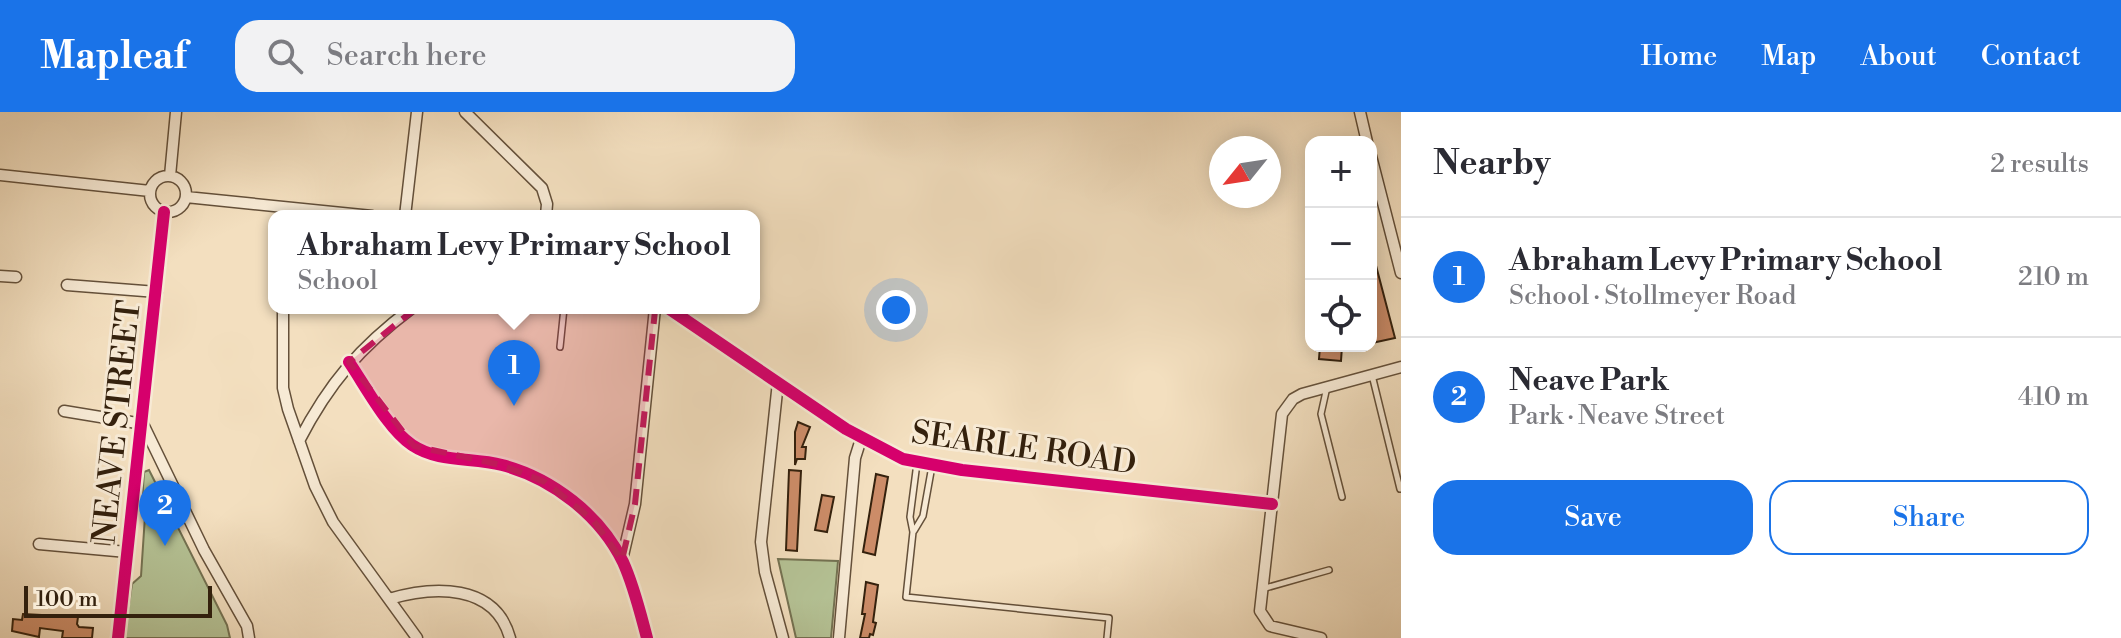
<!DOCTYPE html>
<meta charset="utf-8">
<style>
body{margin:0;font-family:"Libre Bodoni",serif;background:#f2f2f3;color:#2b2b33}
.controls{position:absolute;right:24px;top:24px;display:grid;overflow:hidden;border-radius:16px;box-shadow:0 4px 20px #0003}
.controls button{width:72px;height:72px;display:grid;place-items:center;padding:0;border:0;border-bottom:2px solid #e1e1e2;background:#fff;color:#2b2b33;font:40px sans-serif}
.compass{position:absolute;left:1209px;top:24px;width:72px;height:72px;border-radius:50%;background:#fff;box-shadow:0 4px 20px #0003;rotate:240deg}
.scale{position:absolute;left:24px;bottom:20px;width:188px;box-sizing:border-box;padding-left:8px;border:4px solid #34210d;border-top:0;font-size:22px;line-height:28px;white-space:nowrap;color:#34210d;-webkit-text-stroke:6px #f7ead5;paint-order:stroke}
.you{position:absolute;left:896px;top:198px;width:28px;height:28px;margin:-20px;border:6px solid #fff;border-radius:50%;background:#1a73e8;box-shadow:0 0 0 12px #1a73e833}
.badge{display:grid;place-items:center;width:52px;height:52px;border-radius:50%;background:#1a73e8;color:#fff;font-size:26px;font-weight:700}
.pin{position:absolute;translate:-50% -66px;filter:drop-shadow(0 2px 4px #0008)}
.pin::after{content:'';position:absolute;top:42px;width:28px;height:24px;background:inherit;clip-path:polygon(0 0,100% 0,50% 100%)}
.popup{position:absolute;left:268px;top:98px;width:492px;height:104px;box-sizing:border-box;display:grid;place-content:center;border-radius:16px;background:#fff;filter:drop-shadow(0 2px 6px #0005);font-size:26px;white-space:nowrap;color:#7c7c81}
.popup b{font-size:30px;color:#2b2b33}
.popup::after{content:'';position:absolute;left:50%;top:100%;margin-left:-16px;border:16px solid transparent;border-top-color:#fff}
.list{margin:0;padding:0;list-style:none}
h2{display:flex;justify-content:space-between;align-items:center;height:104px;margin:0;padding:0 32px;font-size:34px}
h2 small{font-size:26px;font-weight:400;color:#7c7c81}
.list li{display:grid;grid-template-columns:52px 1fr auto;gap:24px;align-items:center;box-sizing:border-box;height:120px;padding:0 32px;border-top:2px solid #e1e1e2}
.list b{display:block;font-size:30px;white-space:nowrap}
.list p{margin:0;font-size:26px;white-space:nowrap;color:#7c7c81}
.list em{font-size:26px;font-style:normal;color:#7c7c81}
.actions{display:flex;gap:16px;padding:24px 32px}
.actions a{flex:1;padding:18px 0;border:2px solid #1a73e8;border-radius:24px;text-align:center;font-size:28px;color:#1a73e8}
.actions .main{background:#1a73e8;color:#fff}
.icon{flex:none;width:44px;height:44px;fill:none;stroke:currentColor;stroke-width:2;stroke-linecap:round;stroke-linejoin:round}
.map{position:relative;flex:none;width:1401px;height:526px;overflow:hidden}
header{display:flex;align-items:center;gap:48px;box-sizing:border-box;height:112px;padding:0 40px;background:#1a73e8;color:#fff}
header strong{font-size:38px}
nav{display:flex;gap:44px;margin-inline-start:auto;font-size:28px}
.search{width:560px;height:72px;background:#f2f2f3;display:flex;align-items:center;gap:20px;box-sizing:border-box;padding:0 28px;border-radius:24px;color:#7c7c81;font-size:30px}
main{display:flex}
aside{flex:1;background:#fff}
.map>svg:first-child{display:block}
.green{fill:#b5c396;stroke:#747252;stroke-width:2}
.building{fill:#cc8c68;stroke:#34210d;stroke-width:2}
.lines{fill:none;stroke-linecap:round;stroke-linejoin:round}
.service-casing{stroke:#64503a;stroke-width:8}
.minor-casing{stroke:#64503a;stroke-width:13}
.service{stroke:#f7ead5;stroke-width:5}
.minor{stroke:#f7ead5;stroke-width:10}
.cycleway-casing{stroke:#f7ead5;stroke-width:17}
.cycleway{stroke:#d6006c;stroke-width:12}
.marked{fill:#c2185b;fill-opacity:0.2;stroke:#c2185b;stroke-width:6;stroke-dasharray:16 10;stroke-linejoin:round}
.labels{text-anchor:middle;stroke-width:6;stroke-linejoin:round;paint-order:stroke}
.street-label{font-size:32px;fill:#34210d;stroke:#f7ead5}
</style>
<header>
<strong>Mapleaf</strong>
<div class="search"><svg class="icon" aria-label="search" viewBox="0 0 24 24"><circle cx="10" cy="10" r="6"/><path d="M15 15l6 6"/></svg>Search here</div>
<nav><a>Home</a><a>Map</a><a>About</a><a>Contact</a></nav>
</header>
<main>
<div class="map">
<svg width="1401" height="526" viewBox="0 0 1401 526">
<rect width="100%" height="100%" fill="#f3dfbf"/>
<filter id="stains"><feTurbulence type="fractalNoise" baseFrequency=".0025" numOctaves="4"/><feColorMatrix values="0 0 0 0 .2 0 0 0 0 .09 0 0 0 0 .02 0 0 0 .5 -.17"/></filter>
<radialGradient id="worn" r=".72"><stop offset=".6" stop-color="#630" stop-opacity="0"/><stop offset="1" stop-color="#630" stop-opacity=".3"/></radialGradient>
<path class="green" d="M 149,358 L 227,513 L 230,526 L 124,526 L 132,472 L 141,464 L 145,404 L 142,391 L 144,360 Z
M 778,447 L 838,449 L 831,526 L 796,526 Z"/>
<path class="building" d="M 1374,146 L 1395,226 L 1372,231 L 1371,147 Z
M 1320,234 L 1342,234 L 1341,249 L 1319,247 Z
M 798,310 L 810,315 L 802,335 L 806,335 L 805,347 L 797,347 L 795,353 L 795,320 Z
M 789,358 L 801,359 L 797,439 L 786,438 Z
M 876,362 L 888,365 L 875,443 L 863,440 Z
M 822,383 L 834,385 L 827,420 L 815,418 Z
M 866,470 L 878,473 L 873,510 L 876,511 L 873,523 L 870,522 L 869,526 L 860,526 L 865,502 L 862,502 Z
M 23,502 L 78,505 L 77,512 L 79,515 L 93,516 L 92,526 L 62,526 L 63,519 L 40,516 L 39,525 L 12,519 L 13,507 L 22,508 Z"/>
<g class="lines">
<defs>
<path id="service" d="M 560,235 L 564,196
M 1372,263 L 1400,377
M 1327,275 L 1321,302 L 1342,385
M 917,351 L 910,405 L 913,420 L 906,485 L 1109,506 L 1107,526
M 914,419 L 923,404 L 932,354
M 1262,477 L 1329,458"/>
<path id="minor" d="M 465,0 L 542,76 L 547,92 L 546,104
M 1360,0 L 1367,30
M 1371,44 L 1401,161
M 0,63 L 150,79
M150 82a18 18 0 1 1 36 0a18 18 0 1 1-36 0Z
M 170,64 L 176,0
M 186,85 L 372,104
M 405,104 L 417,0
M 0,164 L 16,165
M 67,173 L 157,180
M 283,196 L 283,276 L 288,297 L 315,374 L 333,410 L 417,526
M 668,196 L 846,317 L 903,347 L 962,358 L 1272,392
M 349,250 C 366,275 388,317 412,333 C 439,351 472,345 502,353 C 552,366 600,403 623,450 C 634,474 640,500 647,526
M 778,270 L 761,430 L 765,460 L 783,526
M 64,299 L 143,312 L 204,438 L 247,514 L 249,526
M 299,329 C 329,271 360,235 412,196
M 39,432 L 127,440
M 622,448 L 635,392 L 655,196
M 389,487 C 433,474 495,471 510,526
M 118,526 L 164,100
M 839,526 L 855,346 L 861,327
M 1321,526 L 1270,514 L 1260,499 L 1282,302 L 1293,287 L 1302,282 L 1401,255"/>
</defs>
<use href="#service" class="service-casing"/>
<use href="#minor" class="minor-casing"/>
<use href="#service" class="service"/>
<use href="#minor" class="minor"/>
<defs>
<path id="cycleway" d="M 668,196 L 846,317 L 903,347 L 962,358 L 1272,392
M 349,250 C 366,275 388,317 412,333 C 439,351 472,345 502,353 C 552,366 600,403 623,450 C 634,474 640,500 647,526
M 118,526 L 164,100"/>
</defs>
<use href="#cycleway" class="cycleway-casing"/>
<use href="#cycleway" class="cycleway"/>
</g>
<path class="marked" d="M 496,121 L 566,140 L 656,189 L 635,392 L 622,448 L 593,408 L 545,370 L 501,353 L 414,334 L 349,250 L 481,144 Z"/>
<g class="labels">
<g class="street-label">
<text transform="translate(116 310) rotate(-84)" y="11">NEAVE STREET</text>
<text transform="translate(1024 335) rotate(8)" y="11">SEARLE ROAD</text>
</g>
</g>
<rect width="100%" height="100%" filter="url(#stains)"/>
<rect width="100%" height="100%" fill="url(#worn)"/>
</svg>
<div class="controls">
<button>+</button>
<button>−</button>
<button><svg class="icon" aria-label="locate" viewBox="0 0 24 24"><circle cx="12" cy="12" r="6"/><path d="M12 2v4M12 18v4M2 12h4M18 12h4"/></svg></button>
</div>
<svg class="compass" viewBox="-18 -18 36 36"><path d="M0-13l5 13h-10z" fill="#e53935"/><path d="M0 13l5-13h-10z" fill="#7c7c81"/></svg>
<div class="scale">100 m</div>
<div class="you"></div>
<div class="pin badge" style="left:514px;top:294px">1</div>
<div class="popup"><b>Abraham Levy Primary School</b>School</div>
<div class="pin badge" style="left:165px;top:434px">2</div>
</div>
<aside>
<h2>Nearby<small>2 results</small></h2>
<ul class="list">
<li><span class="badge">1</span><div><b>Abraham Levy Primary School</b><p>School · Stollmeyer Road</p></div><em>210 m</em></li>
<li><span class="badge">2</span><div><b>Neave Park</b><p>Park · Neave Street</p></div><em>410 m</em></li>
</ul>
<div class="actions"><a class="main">Save</a><a>Share</a></div>
</aside>
</main>
